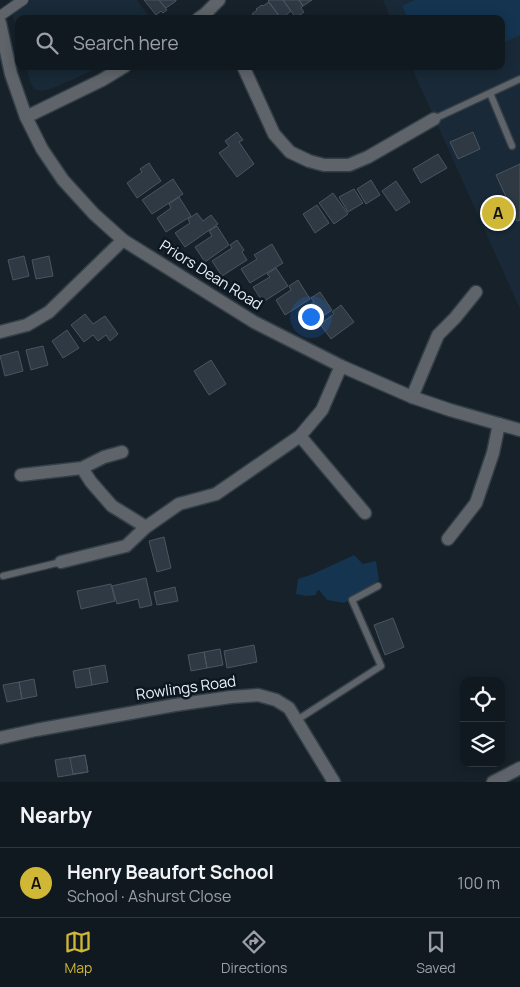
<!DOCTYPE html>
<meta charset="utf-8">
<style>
body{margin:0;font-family:Manrope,sans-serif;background:#1e262d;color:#f1f3f6}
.controls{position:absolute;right:15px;bottom:15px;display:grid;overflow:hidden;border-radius:10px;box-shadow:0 2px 12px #0003}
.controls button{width:45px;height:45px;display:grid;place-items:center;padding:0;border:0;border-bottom:1px solid #30383e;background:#101920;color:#f1f3f6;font:25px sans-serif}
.you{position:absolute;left:310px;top:316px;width:18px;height:18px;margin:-12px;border:4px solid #fff;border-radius:50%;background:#1a73e8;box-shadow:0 0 0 8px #1a73e833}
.badge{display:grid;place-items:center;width:32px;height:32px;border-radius:50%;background:#d1b736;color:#111;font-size:16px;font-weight:700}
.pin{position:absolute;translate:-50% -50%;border:2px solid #fff;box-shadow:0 1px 5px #0006}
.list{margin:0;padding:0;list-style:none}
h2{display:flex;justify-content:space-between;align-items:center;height:65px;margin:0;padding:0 20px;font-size:21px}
h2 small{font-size:16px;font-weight:400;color:#9ca0a5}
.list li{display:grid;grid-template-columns:32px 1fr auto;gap:15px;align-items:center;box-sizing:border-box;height:70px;padding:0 20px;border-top:1px solid #30383e}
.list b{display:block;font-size:19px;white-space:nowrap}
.list p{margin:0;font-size:16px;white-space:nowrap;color:#9ca0a5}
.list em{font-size:16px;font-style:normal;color:#9ca0a5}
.icon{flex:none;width:28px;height:28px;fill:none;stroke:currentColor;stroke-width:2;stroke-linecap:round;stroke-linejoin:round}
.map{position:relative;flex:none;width:520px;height:782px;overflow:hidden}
.search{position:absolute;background:#101920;box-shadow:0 2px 12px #0003;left:15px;right:15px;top:15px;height:55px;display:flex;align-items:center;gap:12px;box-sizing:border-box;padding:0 18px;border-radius:10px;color:#9ca0a5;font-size:19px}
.sheet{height:135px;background:#101920}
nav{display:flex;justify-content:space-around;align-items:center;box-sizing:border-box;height:70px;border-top:1px solid #30383e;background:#101920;font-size:14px;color:#9ca0a5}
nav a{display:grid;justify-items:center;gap:2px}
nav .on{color:#d1b736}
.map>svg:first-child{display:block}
.built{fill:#192937}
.green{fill:#143450}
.building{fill:#2e3944;stroke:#495560}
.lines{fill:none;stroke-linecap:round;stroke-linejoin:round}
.service-casing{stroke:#343e47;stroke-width:9}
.pedestrian-casing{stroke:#343e47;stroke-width:12}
.minor-casing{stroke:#343e47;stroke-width:15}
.tertiary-casing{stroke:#343e47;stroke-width:15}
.service{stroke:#5e6469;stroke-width:6}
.pedestrian{stroke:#5e6469;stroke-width:10}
.minor{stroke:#5e6469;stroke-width:12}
.tertiary{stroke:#5e6469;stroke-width:12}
.labels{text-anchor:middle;stroke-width:5;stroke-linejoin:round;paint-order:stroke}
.street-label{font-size:15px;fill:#eaf1f8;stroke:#0d1721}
</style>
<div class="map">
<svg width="520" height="782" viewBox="0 0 520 782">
<rect width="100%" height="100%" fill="#16212a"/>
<path class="built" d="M 9,0 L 137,0 L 151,19 L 19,19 L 19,41 Z
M 383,0 L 520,0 L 520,309 L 411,66 L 501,66 L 501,19 L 391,19 Z
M 26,66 L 101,66 L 72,80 L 48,90 L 41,91 L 34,89 L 30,82 Z"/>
<path class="green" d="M 415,0 L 520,0 L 520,35 L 501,44 L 501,19 L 408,19 L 402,6 Z
M 354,555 L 363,564 L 376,561 L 379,580 L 344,603 L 327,600 L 319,590 L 317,591 L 316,595 L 306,596 L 296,594 L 298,579 L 313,574 Z"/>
<path class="building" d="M 144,0 L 159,0 L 167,10 L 163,13 L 161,11 L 156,15 Z
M 159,0 L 176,0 L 176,1 L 166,8 Z
M 269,0 L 283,0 L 291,11 L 281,19 L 268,1 Z
M 283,0 L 299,0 L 303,6 L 301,8 L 304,12 L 296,18 Z
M 299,0 L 312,0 L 303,6 Z
M 269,2 L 280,17 L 278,19 L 256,19 L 252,14 L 257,10 L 256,9 L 262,5 L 263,6 Z
M 237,132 L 243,140 L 239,142 L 254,164 L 237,177 L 219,153 L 229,146 L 225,141 Z
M 473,132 L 480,149 L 458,159 L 450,142 Z
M 438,154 L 447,168 L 421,183 L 413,169 Z
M 149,163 L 161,181 L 137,198 L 127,183 L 142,172 L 140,169 Z
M 520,164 L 520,220 L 517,221 L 496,175 Z
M 173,179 L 183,194 L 152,214 L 142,200 Z
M 371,180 L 380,195 L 366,204 L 357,189 Z
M 396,181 L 410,202 L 396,211 L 382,191 Z
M 354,189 L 363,203 L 348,212 L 339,197 Z
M 333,193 L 348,214 L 334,224 L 319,203 Z
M 179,197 L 191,216 L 166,232 L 157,218 L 171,208 L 169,204 Z
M 317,205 L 329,223 L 315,233 L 303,214 Z
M 197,213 L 203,221 L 211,215 L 218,224 L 185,247 L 175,233 L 190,223 L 188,219 Z
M 217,226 L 229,245 L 205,262 L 195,247 L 212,236 L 209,231 Z
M 237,240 L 244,250 L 242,252 L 247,260 L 222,276 L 212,261 L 232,248 L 230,245 Z
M 272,244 L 283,263 L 250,283 L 241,269 L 257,259 L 254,255 Z
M 24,256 L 29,276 L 13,280 L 8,260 Z
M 49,256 L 53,276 L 36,279 L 32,260 Z
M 276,268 L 288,286 L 263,302 L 253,287 L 270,277 L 267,274 Z
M 298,280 L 310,299 L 285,315 L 276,300 L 291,290 L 289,286 Z
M 320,292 L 332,310 L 308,326 L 298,312 L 314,302 L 311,298 Z
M 341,305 L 354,322 L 331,339 L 320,324 L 334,314 L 332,312 Z
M 85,314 L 93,324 L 105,316 L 118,334 L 110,341 L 106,335 L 98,341 L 93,335 L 84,342 L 71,325 Z
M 67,330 L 79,348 L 63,358 L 52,341 Z
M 43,346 L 48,365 L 31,370 L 26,350 Z
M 18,351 L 23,371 L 5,376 L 0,356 Z
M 211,360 L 226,384 L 209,395 L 194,371 Z
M 164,537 L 171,568 L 157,572 L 149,541 Z
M 146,578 L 152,605 L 140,608 L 138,599 L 117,604 L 112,586 Z
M 111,584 L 115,601 L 81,609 L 77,591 Z
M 175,587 L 178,601 L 157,605 L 154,592 Z
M 393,618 L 404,647 L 385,655 L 374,625 Z
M 254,645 L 257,662 L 227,668 L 224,651 Z
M 220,649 L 223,665 L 207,668 L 204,652 Z
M 204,652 L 207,668 L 191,671 L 188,655 Z
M 105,665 L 108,682 L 92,685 L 89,668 Z
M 89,668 L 92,685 L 76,688 L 73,671 Z
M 34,679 L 37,696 L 22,699 L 19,682 Z
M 19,682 L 22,699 L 7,702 L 3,685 Z
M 85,755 L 88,772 L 58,777 L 55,760 Z
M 85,755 L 88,772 L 73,774 L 70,758 Z"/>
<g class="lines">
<defs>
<path id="service" d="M 490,93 L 512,146
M 434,119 L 520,79
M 3,576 L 61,562
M 297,720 L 381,666 L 352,600 L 378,586"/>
<path id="pedestrian" d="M 0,16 L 23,0"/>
<path id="minor" d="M 198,19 L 205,14 L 219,0
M 243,66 L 274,134 L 290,152 L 309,161 L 324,165 L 349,165 L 368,157 L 434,119
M 26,117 L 102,80 L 125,66
M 0,332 L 27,325 L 49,312 L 123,240
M 412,397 L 438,335 L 455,318 L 476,292
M 300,436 L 365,513
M 82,468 L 104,457 L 122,452
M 21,475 L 82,468 L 91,482 L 112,506 L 146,527
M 448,539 L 476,503 L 493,453 L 499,424
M 61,562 L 126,546 L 146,527 L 179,504 L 216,494 L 300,436 L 322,410 L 341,366
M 0,738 L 36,730 L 175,705 L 231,697 L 258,695 L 276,700 L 289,708 L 334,782
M 493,782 L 520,768"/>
<path id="tertiary" d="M 0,23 L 11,74 L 26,117 L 42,149 L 63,180 L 94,214 L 123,240 L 254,322 L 341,366 L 412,397 L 450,410 L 520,430"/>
</defs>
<use href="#service" class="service-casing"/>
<use href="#pedestrian" class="pedestrian-casing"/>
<use href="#minor" class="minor-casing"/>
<use href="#tertiary" class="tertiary-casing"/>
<use href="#service" class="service"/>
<use href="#pedestrian" class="pedestrian"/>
<use href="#minor" class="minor"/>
<use href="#tertiary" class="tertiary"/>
</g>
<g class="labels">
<g class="street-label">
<text transform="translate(211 275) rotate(32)" y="5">Priors Dean Road</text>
<text transform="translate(186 688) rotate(-8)" y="5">Rowlings Road</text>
</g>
</g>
</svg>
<div class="controls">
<button><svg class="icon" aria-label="locate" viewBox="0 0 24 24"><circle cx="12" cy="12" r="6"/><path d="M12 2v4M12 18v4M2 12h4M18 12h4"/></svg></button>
<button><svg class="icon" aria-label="layers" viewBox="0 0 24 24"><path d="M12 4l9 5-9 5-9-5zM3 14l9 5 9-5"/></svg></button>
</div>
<div class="you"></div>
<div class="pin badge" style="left:498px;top:213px">A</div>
<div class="search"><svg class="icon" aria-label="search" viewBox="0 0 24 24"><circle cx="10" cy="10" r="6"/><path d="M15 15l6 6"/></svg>Search here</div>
</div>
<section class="sheet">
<h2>Nearby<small></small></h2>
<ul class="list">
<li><span class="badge">A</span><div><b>Henry Beaufort School</b><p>School · Ashurst Close</p></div><em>100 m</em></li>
</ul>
</section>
<nav>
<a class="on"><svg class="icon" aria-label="map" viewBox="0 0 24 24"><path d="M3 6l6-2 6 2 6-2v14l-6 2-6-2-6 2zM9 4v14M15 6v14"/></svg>Map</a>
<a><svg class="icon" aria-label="directions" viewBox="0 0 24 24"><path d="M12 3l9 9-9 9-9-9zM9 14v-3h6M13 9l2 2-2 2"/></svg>Directions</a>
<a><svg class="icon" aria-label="saved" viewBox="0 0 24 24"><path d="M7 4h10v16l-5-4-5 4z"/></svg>Saved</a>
</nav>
